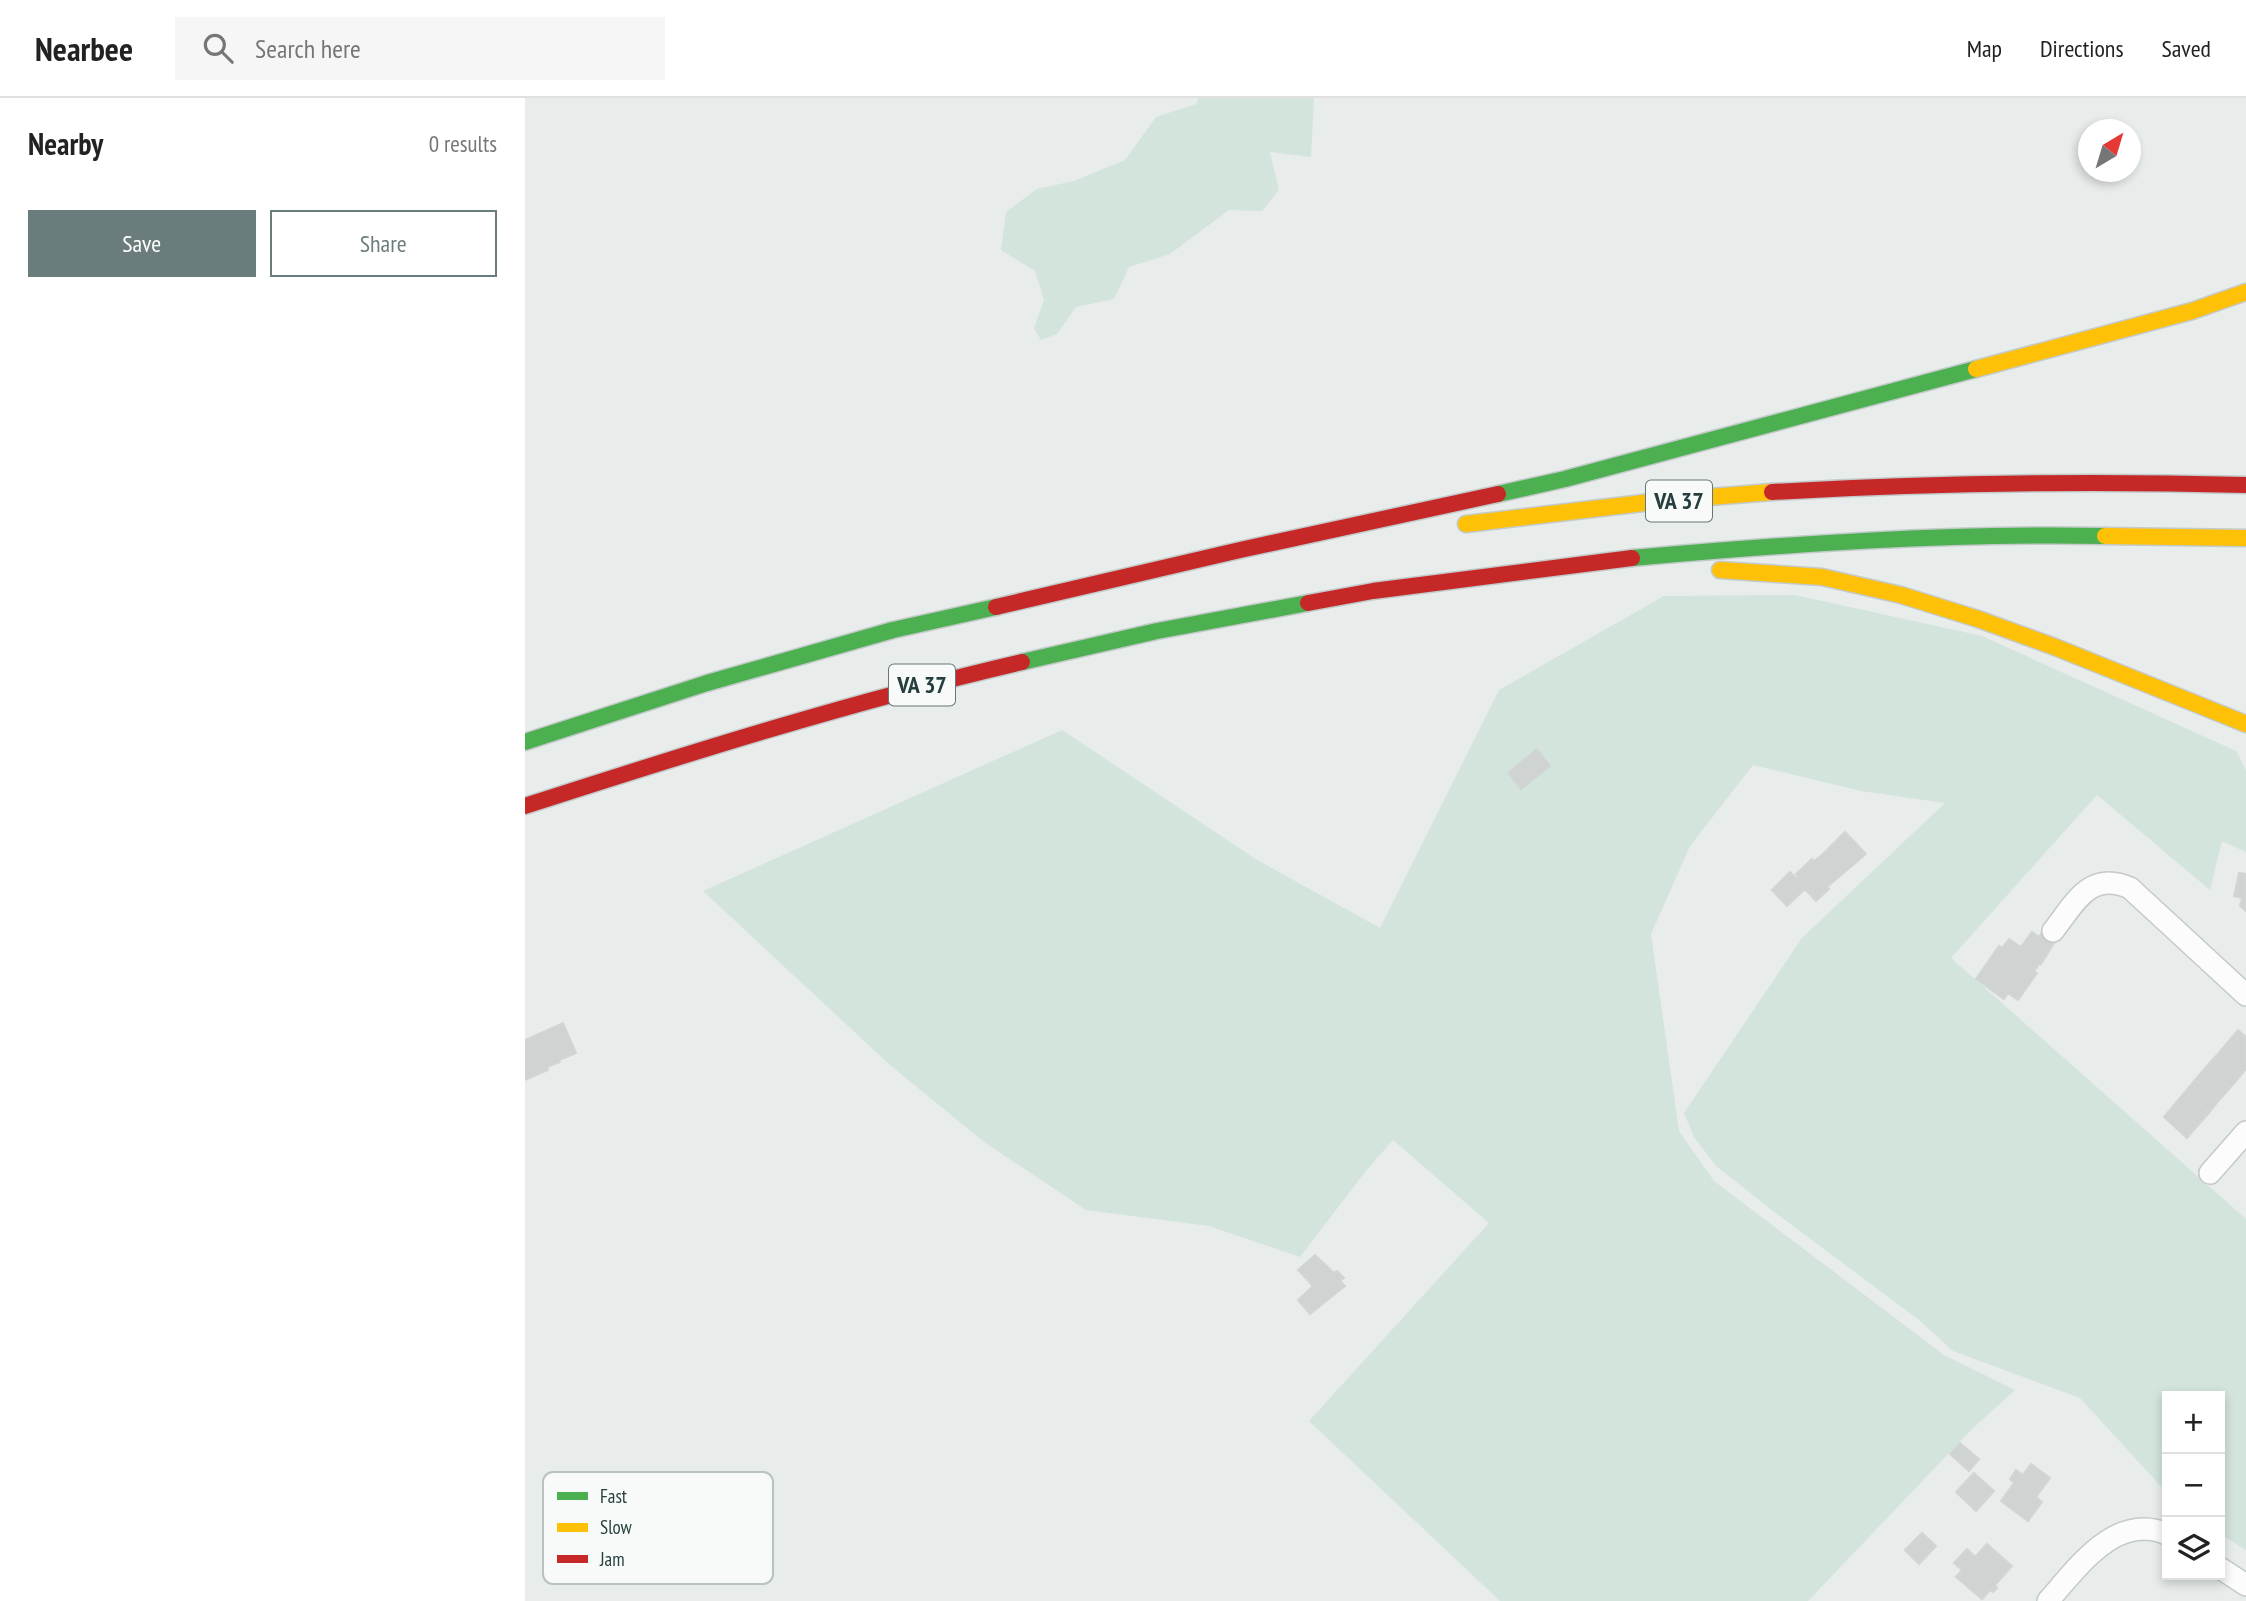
<!DOCTYPE html>
<meta charset="utf-8">
<style>
body{margin:0;font-family:"PT Sans Narrow",sans-serif;background:#f6f6f6;color:#222}
.controls{position:absolute;right:21px;bottom:21px;display:grid;overflow:hidden;border-radius:0px;box-shadow:0 4px 10px #0003}
.controls button{width:63px;height:63px;display:grid;place-items:center;padding:0;border:0;border-bottom:2px solid #e0e0e0;background:#fff;color:#222;font:35px sans-serif}
.compass{position:absolute;left:1553px;top:21px;width:63px;height:63px;border-radius:50%;background:#fff;box-shadow:0 4px 10px #0003;rotate:38deg}
.list{margin:0;padding:0;list-style:none}
h2{display:flex;justify-content:space-between;align-items:center;height:91px;margin:0;padding:0 28px;font-size:30px}
h2 small{font-size:23px;font-weight:400;color:#767676}
.actions{display:flex;gap:14px;padding:21px 28px}
.actions a{flex:1;padding:16px 0;border:2px solid #6a7c7b;border-radius:0px;text-align:center;font-size:24px;color:#6a7c7b}
.actions .main{background:#6a7c7b;color:#fff}
.icon{flex:none;width:38px;height:38px;fill:none;stroke:currentColor;stroke-width:2;stroke-linecap:round;stroke-linejoin:round}
.map{position:relative;flex:none;width:1721px;height:1503px;overflow:hidden}
header{display:flex;align-items:center;gap:42px;box-sizing:border-box;height:98px;padding:0 35px;background:#fff;border-bottom:2px solid #e0e0e0}
header strong{font-size:33px}
nav{display:flex;gap:38px;margin-inline-start:auto;font-size:24px}
.search{width:490px;height:63px;background:#f6f6f6;display:flex;align-items:center;gap:18px;box-sizing:border-box;padding:0 24px;border-radius:0px;color:#767676;font-size:26px}
main{display:flex}
aside{flex:1;background:#fff}
.map>svg:first-child{display:block}
.green{fill:#d3e4dc}
.building{fill:#cfd3d2;stroke:#d1d5d4;stroke-width:2}
.lines{fill:none;stroke-linecap:round;stroke-linejoin:round}
.street-casing{stroke:#c5c9c8;stroke-width:24}
.fast-casing{stroke:#c3caca;stroke-width:19}
.slow-casing{stroke:#c3caca;stroke-width:19}
.jam-casing{stroke:#c3caca;stroke-width:19}
.street{stroke:#fcfcfc;stroke-width:21}
.fast{stroke:#4caf50;stroke-width:16}
.slow{stroke:#ffc107;stroke-width:16}
.jam{stroke:#c62828;stroke-width:16}
.labels{text-anchor:middle;stroke-width:5;stroke-linejoin:round;paint-order:stroke}
.shield{fill:#f7faf9;stroke:#657776;stroke-width:2}
.shield-label{font-size:24px;font-weight:bold;fill:#263f3e}
.key{fill:#f7faf9;stroke:#b8c2c1;stroke-width:2}
.key-label{font-size:19px;fill:#263f3e}
</style>
<header>
<strong>Nearbee</strong>
<div class="search"><svg class="icon" aria-label="search" viewBox="0 0 24 24"><circle cx="10" cy="10" r="6"/><path d="M15 15l6 6"/></svg>Search here</div>
<nav><a>Map</a><a>Directions</a><a>Saved</a></nav>
</header>
<main>
<aside>
<h2>Nearby<small>0 results</small></h2>
<ul class="list">
</ul>
<div class="actions"><a class="main">Save</a><a>Share</a></div>
</aside>
<div class="map">
<svg width="1721" height="1503" viewBox="0 0 1721 1503">
<rect width="100%" height="100%" fill="#e8eceb"/>
<path class="green" d="M 674,0 L 789,0 L 786,59 L 745,54 L 754,92 L 737,113 L 704,112 L 645,156 L 604,169 L 589,201 L 551,209 L 532,236 L 516,242 L 509,230 L 519,202 L 510,173 L 476,152 L 481,114 L 512,91 L 549,83 L 600,62 L 631,19 L 671,6 Z
M 1270,497 L 1457,538 L 1711,653 L 1721,672 L 1721,754 L 1697,743 L 1685,792 L 1572,697 L 1426,860 L 1721,1121 L 1721,1452 L 1695,1436 L 1695,1298 L 1642,1298 L 1642,1395 L 1555,1300 L 1428,1253 L 1394,1222 L 1248,1113 L 1191,1068 L 1169,1039 L 1159,1015 L 1277,840 L 1420,705 L 1336,693 L 1228,667 L 1165,748 L 1126,836 L 1154,1033 L 1189,1083 L 1419,1257 L 1490,1292 L 1446,1332 L 1283,1503 L 975,1503 L 784,1323 L 964,1125 L 868,1042 L 840,1074 L 775,1159 L 684,1128 L 561,1112 L 459,1044 L 365,967 L 178,793 L 537,632 L 729,760 L 855,830 L 974,592 L 1139,498 Z"/>
<path class="building" d="M 1012,651 L 1025,668 L 996,691 L 983,675 Z
M 1320,734 L 1341,756 L 1302,789 L 1304,791 L 1291,803 L 1280,791 L 1262,808 L 1247,792 L 1265,774 L 1272,781 L 1274,779 L 1271,776 L 1287,761 L 1289,763 L 1297,757 Z
M 1714,775 L 1721,776 L 1721,813 L 1715,808 L 1717,800 L 1709,798 Z
M 1518,833 L 1531,842 L 1516,866 L 1515,865 L 1509,873 L 1512,875 L 1493,902 L 1483,895 L 1479,901 L 1451,881 L 1474,848 L 1477,850 L 1484,841 L 1496,849 L 1507,834 L 1514,839 Z
M 38,925 L 51,955 L 34,962 L 35,964 L 22,969 L 23,972 L 0,982 L 0,942 Z
M 1713,932 L 1721,939 L 1721,960 L 1703,944 Z
M 1703,944 L 1721,960 L 1721,971 L 1716,977 L 1692,957 Z
M 1692,957 L 1716,977 L 1705,990 L 1681,969 Z
M 1681,969 L 1705,990 L 1694,1002 L 1670,982 Z
M 1670,982 L 1694,1002 L 1684,1015 L 1660,994 Z
M 1660,994 L 1684,1015 L 1673,1027 L 1649,1007 Z
M 1649,1007 L 1673,1027 L 1662,1040 L 1639,1019 Z
M 790,1157 L 809,1175 L 812,1173 L 819,1180 L 815,1183 L 820,1188 L 785,1216 L 773,1202 L 788,1188 L 773,1172 Z
M 1435,1345 L 1454,1361 L 1444,1373 L 1425,1356 Z
M 1506,1366 L 1525,1380 L 1511,1399 L 1517,1404 L 1503,1423 L 1476,1403 L 1489,1385 L 1485,1381 L 1491,1372 L 1498,1377 Z
M 1449,1375 L 1469,1393 L 1451,1413 L 1431,1394 Z
M 1397,1435 L 1411,1448 L 1394,1466 L 1380,1452 Z
M 1462,1446 L 1487,1468 L 1470,1487 L 1472,1490 L 1468,1494 L 1465,1492 L 1457,1501 L 1431,1479 L 1437,1472 L 1429,1465 L 1442,1451 L 1450,1459 Z"/>
<g class="lines">
<defs>
<path id="street" d="M 1528,833 C 1550,805 1565,772 1605,790 L 1721,897
M 1685,1075 L 1721,1034
M 1695,1470 L 1721,1487
M 1523,1503 C 1553,1469 1591,1414 1642,1436"/>
<path id="fast" d="M 973,396 L 1040,381 L 1451,271
M 1107,460 C 1264,446 1421,435 1580,438
M 497,564 L 632,533 L 783,505
M 0,644 L 182,585 L 368,532 L 471,509"/>
<path id="slow" d="M 1451,271 L 1667,213 L 1721,194
M 941,426 L 1135,403 L 1247,394
M 1580,438 L 1721,440
M 1195,472 L 1297,479 L 1376,497 L 1453,521 L 1530,549 L 1721,626"/>
<path id="jam" d="M 1247,394 C 1405,385 1563,383 1721,387
M 783,505 L 848,493 L 1107,460
M 471,509 L 715,452 L 973,396
M 0,708 C 164,655 329,603 497,564"/>
</defs>
<use href="#street" class="street-casing"/>
<use href="#fast" class="fast-casing"/>
<use href="#slow" class="slow-casing"/>
<use href="#jam" class="jam-casing"/>
<use href="#street" class="street"/>
<use href="#fast" class="fast"/>
<use href="#slow" class="slow"/>
<use href="#jam" class="jam"/>
</g>
<g class="labels">
<g class="shield">
<rect x="1121" y="382.5" width="66" height="41" rx="5"/>
<rect x="364" y="566.5" width="66" height="41" rx="5"/>
</g>
<g class="shield-label">
<text x="1154" y="411">VA 37</text>
<text x="397" y="595">VA 37</text>
</g>
</g>
<rect x="18" y="1374" width="230" height="112" rx="10" class="key"/>
<rect x="32" y="1394" width="31" height="8" fill="#4caf50"/>
<rect x="32" y="1425" width="31" height="9" fill="#ffc107"/>
<rect x="32" y="1457" width="31" height="8" fill="#c62828"/>
<g class="key-label">
<text x="75" y="1405">Fast</text>
<text x="75" y="1436">Slow</text>
<text x="75" y="1468">Jam</text>
</g>
</svg>
<div class="controls">
<button>+</button>
<button>−</button>
<button><svg class="icon" aria-label="layers" viewBox="0 0 24 24"><path d="M12 4l9 5-9 5-9-5zM3 14l9 5 9-5"/></svg></button>
</div>
<svg class="compass" viewBox="-18 -18 36 36"><path d="M0-13l5 13h-10z" fill="#e53935"/><path d="M0 13l5-13h-10z" fill="#767676"/></svg>
</div>
</main>
